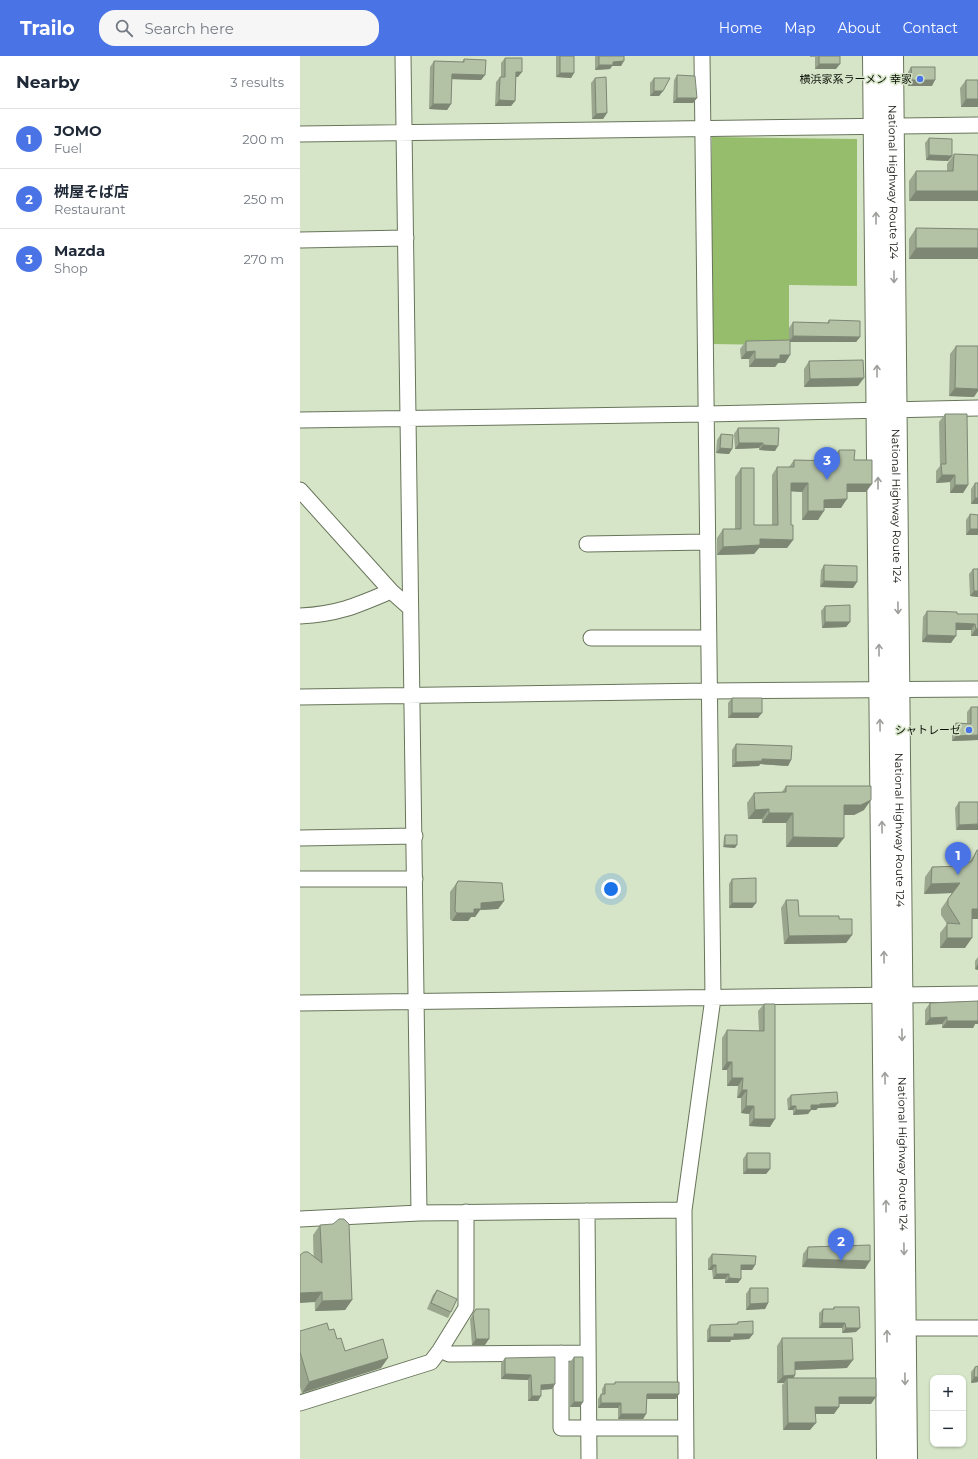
<!DOCTYPE html>
<meta charset="utf-8">
<style>
body{margin:0;font-family:Montserrat,"Noto Sans JP",sans-serif;background:#f6f6f7;color:#1f2937}
.controls{position:absolute;right:12px;bottom:12px;display:grid;overflow:hidden;border-radius:8px;box-shadow:0 1px 3px #0004}
.controls button{width:36px;height:36px;display:grid;place-items:center;padding:0;border:0;border-bottom:1px solid #e0e1e3;background:#fff;color:#1f2937;font:20px sans-serif}
.you{position:absolute;left:311px;top:833px;width:14px;height:14px;margin:-10px;border:3px solid #fff;border-radius:50%;background:#1a73e8;box-shadow:0 0 0 6px #1a73e833}
.badge{display:grid;place-items:center;width:26px;height:26px;border-radius:50%;background:#4a74e6;color:#fff;font-size:13px;font-weight:700}
.pin{position:absolute;translate:-50% -33px;filter:drop-shadow(0 1px 2px #0008)}
.pin::after{content:'';position:absolute;top:21px;width:14px;height:12px;background:inherit;clip-path:polygon(0 0,100% 0,50% 100%)}
.list{margin:0;padding:0;list-style:none}
h2{display:flex;justify-content:space-between;align-items:center;height:52px;margin:0;padding:0 16px;font-size:17px}
h2 small{font-size:13px;font-weight:400;color:#747a83}
.list li{display:grid;grid-template-columns:26px 1fr auto;gap:12px;align-items:center;box-sizing:border-box;height:60px;padding:0 16px;border-top:1px solid #e0e1e3}
.list b{display:block;font-size:15px;white-space:nowrap}
.list p{margin:0;font-size:13px;white-space:nowrap;color:#747a83}
.list em{font-size:13px;font-style:normal;color:#747a83}
.icon{flex:none;width:22px;height:22px;fill:none;stroke:currentColor;stroke-width:2;stroke-linecap:round;stroke-linejoin:round}
.map{position:relative;flex:none;width:678px;height:1403px;overflow:hidden}
header{display:flex;align-items:center;gap:24px;box-sizing:border-box;height:56px;padding:0 20px;background:#4a74e6;color:#fff}
header strong{font-size:19px}
nav{display:flex;gap:22px;margin-inline-start:auto;font-size:14px}
.search{width:280px;height:36px;background:#f6f6f7;display:flex;align-items:center;gap:10px;box-sizing:border-box;padding:0 14px;border-radius:16px;color:#747a83;font-size:15px}
main{display:flex}
aside{flex:1;background:#fff}
.map>svg:first-child{display:block}
.green{fill:#96bd6b}
.lines{fill:none;stroke-linecap:round;stroke-linejoin:round}
.minor-casing{stroke:#68755b;stroke-width:17}
.highway-casing{stroke:#68755b;stroke-width:24}
.minor{stroke:#fff;stroke-width:15}
.highway{stroke:#fff;stroke-width:22}
.wall{fill:#9aa68e}
.shaded-wall{fill:#7d8774}
.building{fill:#b3c1a5;stroke:#7d8774}
.oneway{stroke:#9d9f9b}
.poi-dot{fill:#4a74e6;stroke:#d6e5c8;stroke-width:1.5}
.labels{text-anchor:middle;stroke-width:3;stroke-linejoin:round;paint-order:stroke}
.poi-label{font-size:11px;fill:#0b0f06;stroke:#d6e5c8;text-anchor:end}
.street-label{font-size:11px;fill:#0b0f06;stroke:#d6e5c8}
</style>
<header>
<strong>Trailo</strong>
<div class="search"><svg class="icon" aria-label="search" viewBox="0 0 24 24"><circle cx="10" cy="10" r="6"/><path d="M15 15l6 6"/></svg>Search here</div>
<nav><a>Home</a><a>Map</a><a>About</a><a>Contact</a></nav>
</header>
<main>
<aside>
<h2>Nearby<small>3 results</small></h2>
<ul class="list">
<li><span class="badge">1</span><div><b>JOMO</b><p>Fuel</p></div><em>200 m</em></li>
<li><span class="badge">2</span><div><b>桝屋そば店</b><p>Restaurant</p></div><em>250 m</em></li>
<li><span class="badge">3</span><div><b>Mazda</b><p>Shop</p></div><em>270 m</em></li>
</ul>
</aside>
<div class="map">
<svg width="678" height="1403" viewBox="0 0 678 1403">
<rect width="100%" height="100%" fill="#d6e5c8"/>
<path class="green" d="M 412,81 L 557,83 L 557,230 L 489,229 L 489,289 L 411,288 Z"/>
<g class="lines">
<defs>
<path id="minor" d="M 103,0 L 119,1157
M 0,78 L 678,69
M 0,184 L 106,182
M 0,364 L 406,358 L 678,352
M 0,434 L 91,535 L 110,552
M 287,488 L 407,486
M 0,560 C 38,558 56,550 91,535
M 291,582 L 408,582
M 0,641 L 409,635 L 678,633
M 0,782 L 115,780
M 0,823 L 115,823
M 0,947 L 678,938
M 287,1155 L 289,1403
M 0,1163 L 119,1157 L 384,1154
M 605,1272 L 678,1272
M 140,1294 L 149,1298 L 288,1297
M 261,1297 L 261,1372 L 385,1372
M 0,1347 L 131,1306 L 140,1294 L 166,1252 L 166,1156
M 386,1403 L 384,1154 L 413,942 L 402,0"/>
<g id="highway">
<path d="M 574,0 L 588,1403"/>
<path id="s1" d="M 592,0 L 606,1403"/>
</g>
</defs>
<use href="#minor" class="minor-casing"/>
<use href="#highway" class="highway-casing"/>
<use href="#minor" class="minor"/>
<use href="#highway" class="highway"/>
</g>
<path class="wall" d="M 256,0 L 274,0 L 274,17 L 271,22 L 256,21 Z
M 295,0 L 324,0 L 321,10 L 312,10 L 310,13 L 295,14 Z
M 510,0 L 540,0 L 536,13 L 515,13 L 515,1 L 510,1 Z
M 205,2 L 218,21 L 216,21 L 215,45 L 211,50 L 195,50 L 196,26 L 200,21 L 201,21 L 201,7 Z
M 164,3 L 185,19 L 181,24 L 151,23 L 151,48 L 147,54 L 129,53 L 130,11 L 134,5 L 162,6 Z
M 611,11 L 632,30 L 608,30 L 608,16 Z
M 377,19 L 397,42 L 393,47 L 373,47 L 374,24 Z
M 295,22 L 307,57 L 303,63 L 292,63 L 291,27 Z
M 354,22 L 363,35 L 359,40 L 350,40 L 350,27 Z
M 666,24 L 678,51 L 661,51 L 660,32 Z
M 629,82 L 652,100 L 648,105 L 626,104 L 625,87 Z
M 654,98 L 678,99 L 609,145 L 609,125 L 616,115 L 647,115 L 647,108 Z
M 616,172 L 678,173 L 609,203 L 609,183 Z
M 529,264 L 560,281 L 556,286 L 490,286 L 490,299 L 485,307 L 478,307 L 475,311 L 449,311 L 449,303 L 441,303 L 440,293 L 446,285 L 489,284 L 489,272 L 493,266 L 527,267 Z
M 656,290 L 674,341 L 649,340 L 650,298 Z
M 509,305 L 558,330 L 504,331 L 504,313 Z
M 645,358 L 668,429 L 663,437 L 650,437 L 650,426 L 636,427 L 636,415 L 640,410 L 639,366 Z
M 438,372 L 479,372 L 475,395 L 459,394 L 459,392 L 435,393 L 434,378 Z
M 421,378 L 432,393 L 429,398 L 416,397 L 417,384 Z
M 539,394 L 554,404 L 566,436 L 547,436 L 541,452 L 524,452 L 518,464 L 502,464 L 502,436 L 491,435 L 491,469 L 493,484 L 487,492 L 459,492 L 454,498 L 417,499 L 417,482 L 423,473 L 435,473 L 435,421 L 441,412 L 454,469 L 472,469 L 472,419 L 477,411 L 489,411 L 494,404 L 533,405 L 533,402 Z
M 675,427 L 678,448 L 671,448 L 671,433 Z
M 670,458 L 678,479 L 666,479 L 666,464 Z
M 524,509 L 557,526 L 553,532 L 520,531 L 521,514 Z
M 673,513 L 678,513 L 678,541 L 670,540 L 669,518 Z
M 525,550 L 550,566 L 546,571 L 522,572 L 521,555 Z
M 627,555 L 657,558 L 678,558 L 678,580 L 671,580 L 671,574 L 656,574 L 651,587 L 622,586 L 623,561 Z
M 432,642 L 458,662 L 428,662 L 428,647 Z
M 671,651 L 678,651 L 678,684 L 652,685 L 652,672 L 656,667 L 667,667 L 667,656 Z
M 436,688 L 491,704 L 488,710 L 460,708 L 459,710 L 432,711 L 432,694 Z
M 486,730 L 564,754 L 554,759 L 544,759 L 537,791 L 486,791 L 486,767 L 462,767 L 462,763 L 448,763 L 447,747 L 454,737 L 482,736 Z
M 659,746 L 678,746 L 656,774 L 655,752 Z
M 425,779 L 435,792 L 423,791 L 424,781 Z
M 677,794 L 678,863 L 672,863 L 665,892 L 640,892 L 640,877 L 647,868 L 641,859 L 641,853 L 652,837 L 624,838 L 625,821 L 632,811 L 662,810 L 669,807 Z
M 432,823 L 456,847 L 452,852 L 429,852 L 429,828 Z
M 158,825 L 204,845 L 198,853 L 180,854 L 175,861 L 171,861 L 168,865 L 152,865 L 150,863 L 150,836 Z
M 486,844 L 499,860 L 539,863 L 552,879 L 546,887 L 484,888 L 481,852 Z
M 678,901 L 678,914 L 675,913 L 675,905 Z
M 678,945 L 678,968 L 675,968 L 673,972 L 642,972 L 642,968 L 625,969 L 625,954 L 630,947 Z
M 464,948 L 470,1071 L 449,1070 L 449,1058 L 441,1057 L 441,1042 L 437,1042 L 438,1030 L 427,1030 L 427,1014 L 422,1014 L 422,982 L 427,974 L 459,975 L 458,955 Z
M 491,1039 L 535,1051 L 518,1052 L 516,1054 L 511,1054 L 508,1058 L 493,1059 L 493,1054 L 488,1054 L 487,1043 Z
M 447,1097 L 470,1113 L 466,1118 L 443,1118 L 443,1103 Z
M 20,1169 L 52,1244 L 45,1254 L 15,1255 L 13,1179 Z
M 508,1191 L 565,1213 L 502,1211 L 503,1198 Z
M 412,1198 L 455,1209 L 452,1214 L 441,1214 L 441,1223 L 438,1227 L 425,1227 L 425,1223 L 413,1223 L 412,1214 L 408,1214 L 408,1203 Z
M 450,1232 L 468,1247 L 465,1253 L 446,1254 L 446,1238 Z
M 137,1234 L 151,1256 L 148,1262 L 127,1253 L 133,1239 Z
M 534,1251 L 556,1276 L 542,1277 L 542,1272 L 519,1272 L 519,1257 L 523,1253 L 533,1253 Z
M 176,1253 L 185,1289 L 172,1289 L 170,1263 Z
M 438,1266 L 453,1278 L 449,1283 L 431,1284 L 430,1286 L 407,1286 L 407,1274 L 410,1269 L 436,1268 Z
M 29,1274 L 37,1283 L 45,1295 L 81,1312 L 2,1337 L 0,1331 L 0,1275 Z
M 482,1282 L 547,1312 L 495,1314 L 495,1319 L 494,1322 L 571,1348 L 539,1348 L 534,1358 L 515,1358 L 510,1374 L 483,1374 L 482,1329 L 484,1327 L 477,1327 L 477,1290 Z
M 274,1301 L 280,1351 L 270,1351 L 270,1306 Z
M 205,1302 L 255,1328 L 252,1333 L 241,1334 L 238,1345 L 228,1345 L 228,1324 L 201,1323 L 201,1307 Z
M 678,1310 L 678,1326 L 671,1327 L 671,1316 L 675,1311 Z
M 315,1326 L 376,1343 L 347,1343 L 346,1358 L 343,1363 L 318,1363 L 318,1352 L 298,1352 L 298,1343 L 301,1338 L 302,1338 L 302,1333 L 305,1328 L 314,1328 Z"/>
<path class="shaded-wall" d="M 324,5 L 321,10 L 312,10 L 310,13 L 295,14 L 299,9 L 313,6 Z
M 519,8 L 540,8 L 536,13 L 515,13 Z
M 216,16 L 222,16 L 218,21 L 212,21 Z
M 260,17 L 274,17 L 271,22 L 256,21 Z
M 152,18 L 185,19 L 181,24 L 148,23 Z
M 612,24 L 635,24 L 632,30 L 608,30 Z
M 354,35 L 363,35 L 359,40 L 350,40 Z
M 377,42 L 397,42 L 393,47 L 373,47 Z
M 666,43 L 678,43 L 678,51 L 661,51 Z
M 199,44 L 215,45 L 211,50 L 195,50 Z
M 133,48 L 151,48 L 147,54 L 129,53 Z
M 307,57 L 303,63 L 292,63 L 296,58 Z
M 629,99 L 652,100 L 648,105 L 626,104 Z
M 616,135 L 678,135 L 678,145 L 609,145 Z
M 616,192 L 678,192 L 678,203 L 609,203 Z
M 493,280 L 560,281 L 556,286 L 489,286 Z
M 455,295 L 449,303 L 441,303 L 446,296 Z
M 480,299 L 490,299 L 485,307 L 478,307 L 475,311 L 449,311 L 455,303 Z
M 564,322 L 558,330 L 504,331 L 510,323 Z
M 655,332 L 678,333 L 678,335 L 674,341 L 649,340 Z
M 439,387 L 463,387 L 459,392 L 435,393 Z
M 463,389 L 478,390 L 475,395 L 459,394 Z
M 420,392 L 432,393 L 429,398 L 416,397 Z
M 642,419 L 655,419 L 650,426 L 636,427 Z
M 491,427 L 508,427 L 502,436 L 485,435 Z
M 547,428 L 572,428 L 566,436 L 541,436 Z
M 655,429 L 668,429 L 663,437 L 650,437 Z
M 675,442 L 678,442 L 678,448 L 671,448 Z
M 547,443 L 541,452 L 518,452 L 524,444 Z
M 508,455 L 524,455 L 518,464 L 502,464 Z
M 670,473 L 678,473 L 678,479 L 666,479 Z
M 460,483 L 493,484 L 487,492 L 459,492 L 454,498 L 417,499 L 423,491 Z
M 524,525 L 557,526 L 553,532 L 520,531 Z
M 674,535 L 678,535 L 678,541 L 670,540 Z
M 525,566 L 550,566 L 546,571 L 522,572 Z
M 656,567 L 675,568 L 671,574 L 652,574 Z
M 676,573 L 678,573 L 678,580 L 671,580 Z
M 627,579 L 656,580 L 651,587 L 622,586 Z
M 432,657 L 462,657 L 458,662 L 428,662 Z
M 678,679 L 678,684 L 652,685 L 656,680 Z
M 462,703 L 491,704 L 488,710 L 460,708 L 459,710 L 432,711 L 436,706 Z
M 571,744 L 564,754 L 554,759 L 537,759 L 544,749 Z
M 469,753 L 462,763 L 448,763 L 455,754 Z
M 469,757 L 493,757 L 486,767 L 462,767 Z
M 678,768 L 678,774 L 656,774 L 659,769 Z
M 493,781 L 544,782 L 537,791 L 486,791 Z
M 425,789 L 437,789 L 435,792 L 423,791 Z
M 660,827 L 653,837 L 624,838 L 631,828 Z
M 204,845 L 198,853 L 180,854 L 175,861 L 171,861 L 168,865 L 152,865 L 157,857 L 174,853 L 181,847 Z
M 432,847 L 456,847 L 452,852 L 429,852 Z
M 672,853 L 678,853 L 678,863 L 665,863 Z
M 552,879 L 546,887 L 484,888 L 489,880 Z
M 647,882 L 672,882 L 665,892 L 640,892 Z
M 678,908 L 678,914 L 675,913 Z
M 647,961 L 642,968 L 625,969 L 630,962 Z
M 677,961 L 678,961 L 678,968 L 675,968 L 673,972 L 642,972 L 647,965 Z
M 427,1006 L 432,1006 L 427,1014 L 422,1014 Z
M 432,1022 L 443,1022 L 438,1030 L 427,1030 Z
M 442,1034 L 447,1034 L 441,1042 L 437,1042 Z
M 538,1047 L 535,1051 L 518,1052 L 516,1054 L 511,1054 L 508,1058 L 493,1059 L 496,1054 L 511,1049 L 520,1048 Z
M 446,1050 L 454,1050 L 449,1058 L 441,1057 Z
M 491,1050 L 496,1050 L 493,1054 L 488,1054 Z
M 454,1063 L 475,1063 L 470,1071 L 449,1070 Z
M 447,1113 L 470,1113 L 466,1118 L 443,1118 Z
M 507,1203 L 570,1205 L 565,1213 L 502,1211 Z
M 412,1209 L 416,1209 L 412,1214 L 408,1214 Z
M 441,1209 L 455,1209 L 452,1214 L 438,1214 Z
M 416,1218 L 429,1218 L 425,1223 L 413,1223 Z
M 429,1222 L 441,1223 L 438,1227 L 425,1227 Z
M 22,1236 L 15,1246 L 0,1247 L 0,1237 Z
M 52,1244 L 45,1254 L 15,1255 L 22,1245 Z
M 468,1247 L 465,1253 L 446,1254 L 450,1248 Z
M 522,1267 L 545,1267 L 542,1272 L 519,1272 Z
M 546,1272 L 560,1272 L 556,1276 L 542,1277 Z
M 434,1278 L 453,1278 L 449,1283 L 431,1284 L 430,1286 L 407,1286 L 410,1281 Z
M 176,1283 L 189,1283 L 185,1289 L 172,1289 Z
M 88,1302 L 81,1312 L 2,1337 L 9,1326 Z
M 553,1304 L 547,1312 L 490,1314 L 495,1306 Z
M 205,1318 L 231,1319 L 228,1324 L 201,1323 Z
M 495,1319 L 490,1327 L 487,1322 L 484,1327 L 477,1327 L 483,1320 Z
M 674,1321 L 678,1321 L 678,1326 L 671,1327 Z
M 255,1328 L 252,1333 L 238,1334 L 241,1329 Z
M 347,1338 L 379,1338 L 376,1343 L 343,1343 Z
M 232,1340 L 241,1340 L 238,1345 L 228,1345 Z
M 539,1341 L 576,1341 L 571,1348 L 534,1348 Z
M 274,1346 L 283,1346 L 280,1351 L 270,1351 Z
M 301,1347 L 321,1347 L 318,1352 L 298,1352 Z
M 515,1351 L 539,1351 L 534,1358 L 510,1358 Z
M 321,1358 L 346,1358 L 343,1363 L 318,1363 Z
M 488,1367 L 516,1367 L 510,1374 L 483,1374 Z"/>
<path class="building" d="M 260,0 L 274,0 L 274,17 L 260,17 Z
M 299,0 L 324,0 L 324,5 L 313,6 L 313,9 L 299,9 Z
M 519,0 L 540,0 L 540,8 L 519,8 Z
M 205,2 L 222,2 L 222,16 L 216,16 L 215,45 L 199,44 L 200,21 L 205,21 Z
M 164,3 L 186,4 L 185,19 L 152,18 L 151,48 L 133,48 L 134,5 L 164,6 Z
M 611,11 L 635,11 L 635,24 L 612,24 Z
M 377,19 L 395,20 L 397,42 L 377,42 Z
M 306,21 L 307,57 L 296,58 L 295,22 Z
M 354,22 L 370,22 L 363,35 L 354,35 Z
M 666,24 L 678,24 L 678,43 L 666,43 Z
M 629,82 L 652,83 L 652,100 L 629,99 Z
M 654,98 L 678,99 L 678,135 L 616,135 L 616,115 L 653,115 Z
M 616,172 L 678,173 L 678,192 L 616,192 Z
M 529,264 L 560,265 L 560,281 L 493,280 L 493,266 L 529,267 Z
M 490,284 L 490,299 L 480,299 L 480,303 L 455,303 L 455,295 L 446,296 L 446,285 Z
M 656,290 L 678,290 L 678,333 L 655,332 Z
M 563,304 L 564,322 L 510,323 L 509,305 Z
M 645,358 L 667,358 L 668,429 L 655,429 L 655,419 L 642,419 L 641,408 L 646,408 Z
M 438,372 L 479,372 L 478,390 L 463,389 L 463,387 L 439,387 Z
M 421,378 L 433,379 L 432,393 L 420,392 Z
M 539,394 L 555,394 L 554,404 L 572,404 L 572,428 L 547,428 L 547,443 L 524,444 L 524,455 L 508,455 L 508,427 L 491,427 L 491,469 L 493,469 L 493,484 L 460,483 L 460,489 L 423,491 L 423,473 L 441,473 L 441,412 L 454,412 L 454,469 L 478,469 L 477,411 L 494,411 L 494,404 L 539,405 Z
M 675,427 L 678,427 L 678,442 L 675,442 Z
M 670,458 L 678,459 L 678,473 L 670,473 Z
M 524,509 L 557,510 L 557,526 L 524,525 Z
M 673,513 L 678,513 L 678,535 L 674,535 Z
M 550,549 L 550,566 L 525,566 L 525,550 Z
M 627,555 L 657,556 L 657,558 L 678,558 L 678,573 L 676,573 L 675,568 L 656,567 L 656,580 L 627,579 Z
M 432,642 L 462,642 L 462,657 L 432,657 Z
M 671,651 L 678,651 L 678,679 L 656,680 L 656,667 L 671,668 Z
M 436,688 L 492,690 L 491,704 L 462,703 L 462,705 L 436,706 Z
M 486,730 L 571,730 L 571,744 L 561,749 L 544,749 L 544,782 L 493,781 L 493,757 L 469,757 L 469,753 L 455,754 L 454,737 L 486,736 Z
M 659,746 L 678,746 L 678,768 L 659,769 Z
M 425,779 L 437,779 L 437,789 L 425,789 Z
M 677,794 L 678,794 L 678,853 L 672,853 L 672,882 L 647,882 L 647,867 L 660,868 L 648,849 L 648,843 L 660,827 L 631,828 L 632,811 L 662,810 L 672,805 Z
M 456,822 L 456,847 L 432,847 L 432,823 Z
M 158,825 L 202,827 L 204,845 L 181,847 L 181,853 L 174,853 L 174,857 L 157,857 L 155,855 L 156,829 Z
M 486,844 L 498,844 L 499,860 L 539,860 L 539,863 L 552,863 L 552,879 L 489,880 Z
M 678,945 L 678,965 L 647,965 L 647,961 L 630,962 L 630,947 Z
M 464,948 L 475,948 L 475,1063 L 454,1063 L 454,1050 L 446,1050 L 447,1034 L 442,1034 L 443,1022 L 432,1022 L 432,1006 L 427,1006 L 427,974 L 464,975 Z
M 537,1036 L 538,1047 L 520,1048 L 520,1049 L 511,1049 L 511,1054 L 496,1054 L 496,1050 L 491,1050 L 491,1039 Z
M 447,1097 L 470,1097 L 470,1113 L 447,1113 Z
M 39,1163 L 44,1163 L 49,1168 L 52,1244 L 22,1245 L 22,1236 L 0,1237 L 0,1199 L 4,1196 L 8,1196 L 22,1207 L 20,1169 L 33,1168 Z
M 570,1189 L 570,1205 L 507,1203 L 508,1191 Z
M 412,1198 L 456,1200 L 455,1209 L 441,1209 L 441,1223 L 429,1222 L 429,1218 L 416,1218 L 416,1209 L 412,1209 Z
M 450,1232 L 468,1232 L 468,1247 L 450,1248 Z
M 137,1234 L 157,1243 L 151,1256 L 131,1247 Z
M 534,1251 L 559,1251 L 560,1272 L 546,1272 L 545,1267 L 522,1267 L 523,1253 L 534,1253 Z
M 176,1253 L 189,1253 L 189,1283 L 176,1283 L 173,1258 Z
M 453,1265 L 453,1278 L 434,1278 L 434,1281 L 410,1281 L 410,1269 L 438,1268 L 438,1266 Z
M 27,1267 L 29,1274 L 34,1273 L 37,1283 L 41,1282 L 45,1295 L 83,1283 L 88,1302 L 9,1326 L 0,1296 L 0,1275 Z
M 482,1282 L 552,1282 L 553,1304 L 495,1306 L 495,1319 L 483,1320 Z
M 255,1301 L 255,1328 L 241,1329 L 241,1340 L 232,1340 L 231,1319 L 205,1318 L 205,1302 Z
M 274,1301 L 283,1301 L 283,1346 L 274,1346 Z
M 678,1310 L 678,1321 L 674,1321 L 675,1311 Z
M 487,1322 L 576,1322 L 576,1341 L 539,1341 L 539,1351 L 515,1351 L 516,1367 L 488,1367 Z
M 315,1326 L 379,1326 L 379,1338 L 347,1338 L 346,1358 L 321,1358 L 321,1347 L 301,1347 L 301,1338 L 305,1338 L 305,1328 L 315,1328 Z"/>
<defs><path id="oneway-shaft" d="M-6 0H5M1.5-3L5.5 0L1.5 3" fill="none" stroke-width="1.6" stroke-linecap="round" stroke-linejoin="round"/></defs>
<g class="oneway">
<use href="#oneway-shaft" transform="translate(576 162) rotate(-90)"/>
<use href="#oneway-shaft" transform="translate(594 221) rotate(90)"/>
<use href="#oneway-shaft" transform="translate(577 315) rotate(-90)"/>
<use href="#oneway-shaft" transform="translate(578 427) rotate(-90)"/>
<use href="#oneway-shaft" transform="translate(598 552) rotate(89)"/>
<use href="#oneway-shaft" transform="translate(579 594) rotate(-90)"/>
<use href="#oneway-shaft" transform="translate(580 669) rotate(-91)"/>
<use href="#oneway-shaft" transform="translate(582 771) rotate(-91)"/>
<use href="#oneway-shaft" transform="translate(584 901) rotate(-91)"/>
<use href="#oneway-shaft" transform="translate(602 979) rotate(89)"/>
<use href="#oneway-shaft" transform="translate(585 1022) rotate(-91)"/>
<use href="#oneway-shaft" transform="translate(586 1150) rotate(-90)"/>
<use href="#oneway-shaft" transform="translate(604 1193) rotate(89)"/>
<use href="#oneway-shaft" transform="translate(587 1280) rotate(-90)"/>
<use href="#oneway-shaft" transform="translate(605 1323) rotate(89)"/>
</g>
<g class="poi-dot">
<circle cx="620" cy="23" r="4"/>
<circle cx="669" cy="674" r="4"/>
</g>
<g class="labels">
<g class="poi-label">
<text x="612" y="27">横浜家系ラーメン 幸家</text>
<text x="661" y="678">シャトレーゼ</text>
</g>
<g class="street-label">
<text dy="4" stroke="none"><textPath href="#s1" startOffset="126">National Highway Route 124</textPath></text>
<text dy="4" stroke="none"><textPath href="#s1" startOffset="450">National Highway Route 124</textPath></text>
<text dy="4" stroke="none"><textPath href="#s1" startOffset="774">National Highway Route 124</textPath></text>
<text dy="4" stroke="none"><textPath href="#s1" startOffset="1098">National Highway Route 124</textPath></text>
</g>
</g>
</svg>
<div class="controls">
<button>+</button>
<button>−</button>
</div>
<div class="you"></div>
<div class="pin badge" style="left:658px;top:819px">1</div>
<div class="pin badge" style="left:541px;top:1205px">2</div>
<div class="pin badge" style="left:527px;top:424px">3</div>
</div>
</main>
